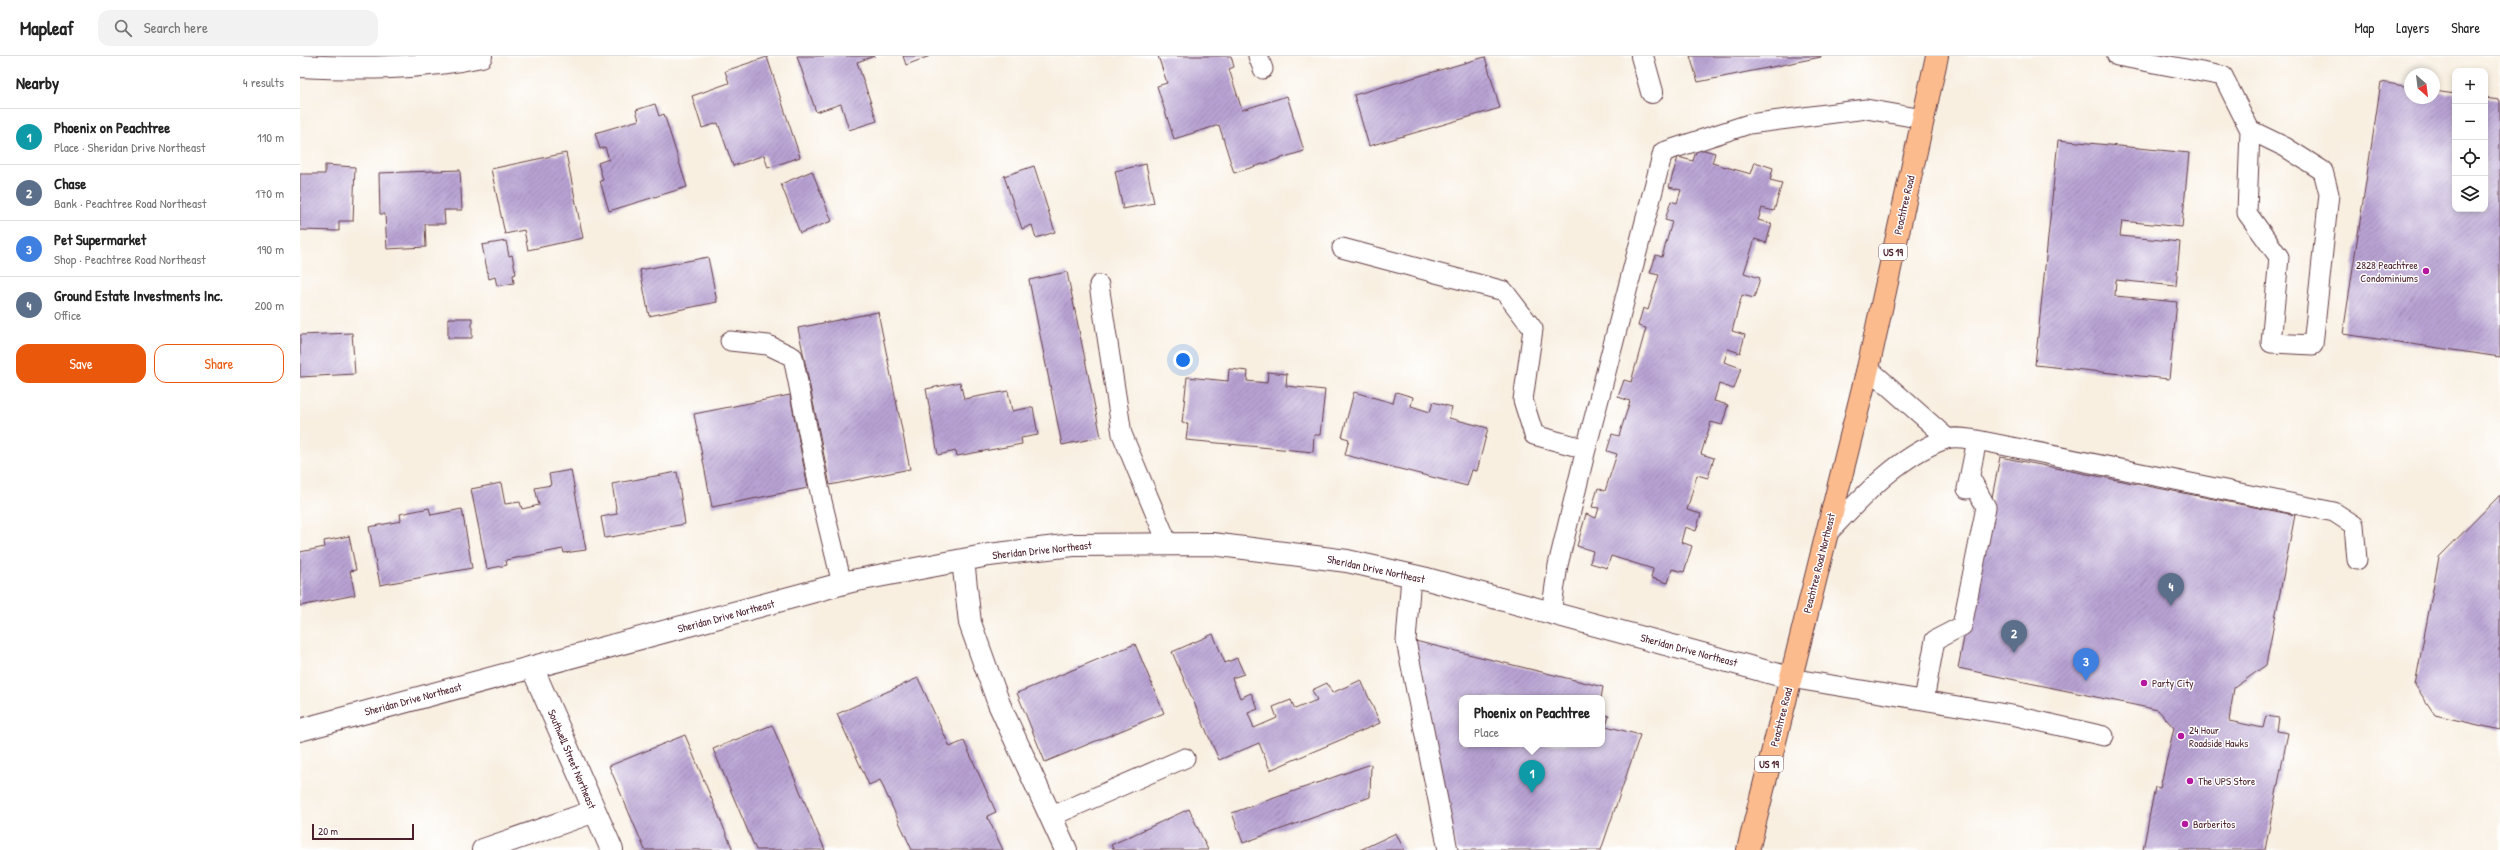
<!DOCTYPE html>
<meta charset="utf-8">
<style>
body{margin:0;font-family:"Patrick Hand",sans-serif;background:#f2f2f2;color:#222}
.controls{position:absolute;right:12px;top:12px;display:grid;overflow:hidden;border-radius:8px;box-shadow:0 2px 6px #0003}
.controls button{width:36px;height:36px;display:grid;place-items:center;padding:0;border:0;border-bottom:1px solid #e0e0e0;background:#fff;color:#222;font:20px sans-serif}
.compass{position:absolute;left:2104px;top:12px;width:36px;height:36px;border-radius:50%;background:#fff;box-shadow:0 2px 6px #0003;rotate:152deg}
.scale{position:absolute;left:12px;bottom:10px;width:102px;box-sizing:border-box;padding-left:4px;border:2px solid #4a1f2b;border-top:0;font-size:11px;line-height:14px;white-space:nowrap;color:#4a1f2b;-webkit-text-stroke:3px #fff;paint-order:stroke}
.you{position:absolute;left:883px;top:304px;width:14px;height:14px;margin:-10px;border:3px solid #fff;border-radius:50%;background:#1a73e8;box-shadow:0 0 0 6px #1a73e833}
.badge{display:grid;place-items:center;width:26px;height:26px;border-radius:50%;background:#ea580c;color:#fff;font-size:13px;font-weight:700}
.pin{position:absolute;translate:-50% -33px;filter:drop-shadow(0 1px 2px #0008)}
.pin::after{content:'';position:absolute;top:21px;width:14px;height:12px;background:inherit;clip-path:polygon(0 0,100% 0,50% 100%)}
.popup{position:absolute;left:1159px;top:639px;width:146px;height:52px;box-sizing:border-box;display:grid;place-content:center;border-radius:8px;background:#fff;filter:drop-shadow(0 1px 3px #0005);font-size:13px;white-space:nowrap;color:#767676}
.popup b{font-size:15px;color:#222}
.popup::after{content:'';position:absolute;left:50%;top:100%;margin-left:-8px;border:8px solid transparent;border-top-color:#fff}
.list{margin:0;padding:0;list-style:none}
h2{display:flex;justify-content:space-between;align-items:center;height:52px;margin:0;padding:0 16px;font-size:17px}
h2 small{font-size:13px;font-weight:400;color:#767676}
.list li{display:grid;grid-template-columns:26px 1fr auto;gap:12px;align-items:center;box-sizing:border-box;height:56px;padding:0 16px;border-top:1px solid #e0e0e0}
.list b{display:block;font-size:15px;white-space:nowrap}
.list p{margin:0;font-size:13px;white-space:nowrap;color:#767676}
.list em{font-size:13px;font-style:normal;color:#767676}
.actions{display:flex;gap:8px;padding:12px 16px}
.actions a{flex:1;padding:9px 0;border:1px solid #ea580c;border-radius:12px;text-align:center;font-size:14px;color:#ea580c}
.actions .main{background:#ea580c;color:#fff}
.icon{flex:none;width:22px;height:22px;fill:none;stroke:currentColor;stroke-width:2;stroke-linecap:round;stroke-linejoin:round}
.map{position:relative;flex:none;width:2200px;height:794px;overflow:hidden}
header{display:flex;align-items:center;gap:24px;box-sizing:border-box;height:56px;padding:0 20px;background:#fff;border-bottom:1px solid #e0e0e0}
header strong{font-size:19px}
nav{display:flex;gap:22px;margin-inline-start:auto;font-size:14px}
.search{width:280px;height:36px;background:#f2f2f2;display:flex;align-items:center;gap:10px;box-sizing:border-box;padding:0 14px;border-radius:12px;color:#767676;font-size:15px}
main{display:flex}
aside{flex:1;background:#fff}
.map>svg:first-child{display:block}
.building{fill:url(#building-hatch)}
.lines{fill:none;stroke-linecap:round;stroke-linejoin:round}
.lane-casing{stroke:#643e46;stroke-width:21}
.street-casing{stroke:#643e46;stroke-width:24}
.highway-casing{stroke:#643e46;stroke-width:24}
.lane{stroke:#fff;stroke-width:19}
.street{stroke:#fff;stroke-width:22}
.highway{stroke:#fbbb8d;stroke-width:22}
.poi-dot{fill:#b5179e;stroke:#fff;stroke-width:1.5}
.labels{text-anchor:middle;stroke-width:3;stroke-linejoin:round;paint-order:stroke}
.shield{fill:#fff;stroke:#80626b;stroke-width:1}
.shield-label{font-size:10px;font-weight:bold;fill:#4a1f2b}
.street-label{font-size:11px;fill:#4a1f2b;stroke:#fff}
.poi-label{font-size:11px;fill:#4a1f2b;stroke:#fff;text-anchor:start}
</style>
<header>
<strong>Mapleaf</strong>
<div class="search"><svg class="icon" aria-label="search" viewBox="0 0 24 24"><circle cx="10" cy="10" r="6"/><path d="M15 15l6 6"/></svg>Search here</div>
<nav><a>Map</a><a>Layers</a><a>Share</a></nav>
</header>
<main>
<aside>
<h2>Nearby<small>4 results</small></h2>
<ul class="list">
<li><span class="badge" style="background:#0f9aa8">1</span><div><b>Phoenix on Peachtree</b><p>Place · Sheridan Drive Northeast</p></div><em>110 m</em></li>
<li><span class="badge" style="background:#5c6f8a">2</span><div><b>Chase</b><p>Bank · Peachtree Road Northeast</p></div><em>170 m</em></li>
<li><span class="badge" style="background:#3f7fe0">3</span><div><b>Pet Supermarket</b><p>Shop · Peachtree Road Northeast</p></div><em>190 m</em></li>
<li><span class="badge" style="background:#5c6f8a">4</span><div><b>Ground Estate Investments Inc.</b><p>Office</p></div><em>200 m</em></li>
</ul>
<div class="actions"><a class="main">Save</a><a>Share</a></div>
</aside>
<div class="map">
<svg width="2200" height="794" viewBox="0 0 2200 794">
<defs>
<pattern id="building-hatch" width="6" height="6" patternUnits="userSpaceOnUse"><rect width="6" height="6" fill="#b8a2d3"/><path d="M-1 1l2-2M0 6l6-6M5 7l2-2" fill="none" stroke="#9883ab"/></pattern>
</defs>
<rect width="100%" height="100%" fill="#fff"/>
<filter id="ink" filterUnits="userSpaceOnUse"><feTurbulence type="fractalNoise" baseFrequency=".025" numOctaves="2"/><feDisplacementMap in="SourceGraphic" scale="8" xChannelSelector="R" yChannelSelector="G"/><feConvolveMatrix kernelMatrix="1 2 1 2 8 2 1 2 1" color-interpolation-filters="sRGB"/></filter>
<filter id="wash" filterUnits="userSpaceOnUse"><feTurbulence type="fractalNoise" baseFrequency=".012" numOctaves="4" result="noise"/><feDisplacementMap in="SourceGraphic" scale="16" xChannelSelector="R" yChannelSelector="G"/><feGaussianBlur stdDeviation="0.9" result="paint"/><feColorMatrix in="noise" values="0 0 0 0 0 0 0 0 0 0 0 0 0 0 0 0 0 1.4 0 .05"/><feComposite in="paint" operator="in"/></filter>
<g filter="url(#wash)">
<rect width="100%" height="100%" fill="#f8efe1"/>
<g id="blocks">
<path class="building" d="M 497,0 L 575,0 L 557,6 L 577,65 L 549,74 L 541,48 L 516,56 Z
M 603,0 L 630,0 L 606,9 Z
M 858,0 L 931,0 L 934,11 L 929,13 L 942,54 L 987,40 L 1004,95 L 934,117 L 919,69 L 874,83 L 857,30 L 867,27 Z
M 1390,0 L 1521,0 L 1521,1 L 1398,26 Z
M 467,1 L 500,101 L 468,112 L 464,99 L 433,110 L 418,67 L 402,72 L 392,40 L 429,27 L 425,15 Z
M 1185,1 L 1200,52 L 1069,90 L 1054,39 Z
M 2081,26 L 2110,31 L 2110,42 L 2134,42 L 2134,35 L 2155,38 L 2155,153 L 2185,153 L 2185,42 L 2200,44 L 2200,301 L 2043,278 Z
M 355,48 L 359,60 L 364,58 L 387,131 L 309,155 L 300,125 L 303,124 L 298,107 L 309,103 L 305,91 L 300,93 L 295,77 L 339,64 L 336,54 Z
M 1758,84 L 1889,97 L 1882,171 L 1822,165 L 1820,180 L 1880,186 L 1876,230 L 1816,224 L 1815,240 L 1877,246 L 1869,323 L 1735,309 Z
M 1397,92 L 1415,97 L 1412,107 L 1451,118 L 1455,106 L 1473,112 L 1470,124 L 1482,127 L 1474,155 L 1462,152 L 1458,164 L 1472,168 L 1466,187 L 1455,183 L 1444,217 L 1460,222 L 1454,242 L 1442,239 L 1432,275 L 1445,279 L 1440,297 L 1428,293 L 1424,306 L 1441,312 L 1434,333 L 1419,328 L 1414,345 L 1428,349 L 1422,369 L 1411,366 L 1401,398 L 1414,402 L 1408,422 L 1397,419 L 1387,454 L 1401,458 L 1396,475 L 1385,471 L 1381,486 L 1392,490 L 1384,516 L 1372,513 L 1368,527 L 1351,522 L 1353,513 L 1311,500 L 1307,512 L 1290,507 L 1293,495 L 1277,490 L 1286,458 L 1296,462 L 1299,452 L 1292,451 L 1298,432 L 1305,435 L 1317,398 L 1307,395 L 1312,378 L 1319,380 L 1330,345 L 1318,341 L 1324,324 L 1331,326 L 1346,272 L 1338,270 L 1343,252 L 1348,254 L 1359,219 L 1350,217 L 1356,199 L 1362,201 L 1372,166 L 1365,164 L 1371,145 L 1377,147 L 1381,134 L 1369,131 L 1378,101 L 1393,105 Z
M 266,97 L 283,182 L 228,194 L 224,174 L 205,178 L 191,113 Z
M 846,108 L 854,147 L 823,153 L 815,115 Z
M 25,109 L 55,111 L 53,165 L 39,165 L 39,175 L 0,174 L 0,118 L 25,118 Z
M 734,110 L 755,176 L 736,182 L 732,169 L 722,173 L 704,120 Z
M 160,114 L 162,154 L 144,154 L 145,168 L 125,168 L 126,191 L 87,193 L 85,158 L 80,158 L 79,117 Z
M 512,115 L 532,165 L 500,177 L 481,128 Z
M 206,185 L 209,200 L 212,199 L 216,218 L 213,219 L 214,227 L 197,230 L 195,221 L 189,223 L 182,189 Z
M 408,201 L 417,246 L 349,260 L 340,214 Z
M 767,216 L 801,381 L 762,389 L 729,224 Z
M 578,256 L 610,413 L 530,429 L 498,272 Z
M 148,262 L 172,262 L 172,282 L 148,282 Z
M 52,277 L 55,318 L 0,321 L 0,279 Z
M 929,313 L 948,315 L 947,325 L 967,327 L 968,316 L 987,318 L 986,330 L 1025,334 L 1020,379 L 1014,379 L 1013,396 L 886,384 L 888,368 L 882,367 L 887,321 L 928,325 Z
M 660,326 L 664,343 L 708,335 L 712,355 L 733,351 L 738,379 L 721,382 L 722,388 L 657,400 L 656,395 L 638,399 L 626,333 Z
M 1054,336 L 1093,347 L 1096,336 L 1113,341 L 1111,350 L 1130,356 L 1133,346 L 1152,351 L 1149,362 L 1188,372 L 1177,415 L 1172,414 L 1167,430 L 1045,399 L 1049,383 L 1042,381 Z
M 490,339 L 508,432 L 412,451 L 394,358 Z
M 1700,401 L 1995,459 L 1966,609 L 1934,632 L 1929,665 L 1963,672 L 1966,660 L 1979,662 L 1977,675 L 1988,677 L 1965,794 L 1843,794 L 1855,731 L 1860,732 L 1874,672 L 1858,654 L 1658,612 Z
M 271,414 L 286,494 L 264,497 L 263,493 L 206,504 L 207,509 L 187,513 L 171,433 L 201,427 L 205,448 L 220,446 L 222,453 L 239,449 L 235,432 L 251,429 L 249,418 Z
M 377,416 L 385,468 L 305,482 L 301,461 L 317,458 L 312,428 Z
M 2200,439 L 2200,674 L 2135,659 L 2115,629 L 2139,501 Z
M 129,452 L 131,459 L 162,453 L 172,512 L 80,529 L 69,471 L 101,465 L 100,458 Z
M 49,480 L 56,514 L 50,515 L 55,539 L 0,550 L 0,496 L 25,491 L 24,485 Z
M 913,578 L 925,607 L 937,602 L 944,618 L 932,622 L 940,642 L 951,637 L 958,653 L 948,657 L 954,672 L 977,662 L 973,651 L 991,644 L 995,653 L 1017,644 L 1012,634 L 1027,627 L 1032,637 L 1061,624 L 1080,667 L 970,714 L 959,687 L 919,704 L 872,596 Z
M 1111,584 L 1303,631 L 1301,642 L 1162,642 L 1162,688 L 1302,688 L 1302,658 L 1309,660 L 1306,670 L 1340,679 L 1301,794 L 1156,794 Z
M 835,588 L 864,657 L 745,706 L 717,637 Z
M 618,622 L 650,691 L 664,685 L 696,756 L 687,760 L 703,794 L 612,794 L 580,724 L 569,729 L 537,658 Z
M 472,669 L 525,794 L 456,794 L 413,693 Z
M 385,679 L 433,794 L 345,794 L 309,710 Z
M 1071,708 L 1070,741 L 943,787 L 932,757 Z
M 889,753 L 908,794 L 814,794 L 811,789 Z
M 1096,777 L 1104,794 L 1060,794 Z"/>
</g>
</g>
<g filter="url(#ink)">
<use href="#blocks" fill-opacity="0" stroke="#643e46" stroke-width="1"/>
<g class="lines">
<defs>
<path id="lane" d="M 958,0 L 963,13
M 1817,0 L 1923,20 L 1950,74 L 1947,157 L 1979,201 L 1971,287 L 2013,289 L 2029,138 L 2023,115 L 1985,91 L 1950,74
M 1042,192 L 1204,235 L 1233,273 L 1223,344 L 1234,379 L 1286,393 L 1258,509 L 1251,557
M 799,229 L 822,378 L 868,488
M 430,285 L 468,289 L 493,301 L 521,441 L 542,528
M 1568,312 L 1647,382
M 1286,393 L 1363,96 L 1449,68 L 1566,53 L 1623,63
M 1667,433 L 1677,384
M 1527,478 C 1561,442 1598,400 1646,383 C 1654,380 1668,383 1677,384 L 2034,456 L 2054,469 L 2057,504
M 1111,520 L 1106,585 L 1148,794
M 1490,622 L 1712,659 L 1804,680
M 1624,644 L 1635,584 L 1662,570 L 1686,451 L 1670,421
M 750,761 L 885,702"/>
<path id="street" d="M 1342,0 L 1352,36
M 0,10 C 60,13 122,13 181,0
M 663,504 L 670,567 L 699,648 L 766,794
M 232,611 L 312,794
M 0,674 L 552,525 L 689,499 L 773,489 L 912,488 L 1047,505 L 1127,523 L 1490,622
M 183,794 L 295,755"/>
<path id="highway" d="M 1448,794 L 1568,312 L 1637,0"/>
</defs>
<use href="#lane" class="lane-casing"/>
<use href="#street" class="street-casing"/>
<use href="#highway" class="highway-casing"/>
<use href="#lane" class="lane"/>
<use href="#street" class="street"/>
<use href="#highway" class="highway"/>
</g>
</g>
<g class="poi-dot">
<circle cx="2126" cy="215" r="4"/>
<circle cx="1844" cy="627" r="4"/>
<circle cx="1881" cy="680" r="4"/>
<circle cx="1890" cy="725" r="4"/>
<circle cx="1885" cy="768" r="4"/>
</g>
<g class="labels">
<g class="shield">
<rect x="1579" y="188" width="28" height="16" rx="3"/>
<rect x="1455" y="700" width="28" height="16" rx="3"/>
</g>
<g class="shield-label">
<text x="1593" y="200">US 19</text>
<text x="1469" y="712">US 19</text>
</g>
<g class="street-label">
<text transform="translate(1604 149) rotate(-77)" y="4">Peachtree Road</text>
<text transform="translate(742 494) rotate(-6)" y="4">Sheridan Drive Northeast</text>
<text transform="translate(1519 507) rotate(-76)" y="4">Peachtree Road Northeast</text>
<text transform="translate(1076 513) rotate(12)" y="4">Sheridan Drive Northeast</text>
<text transform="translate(426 560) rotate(-15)" y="4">Sheridan Drive Northeast</text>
<text transform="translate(1389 594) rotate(15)" y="4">Sheridan Drive Northeast</text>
<text transform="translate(113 643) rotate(-15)" y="4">Sheridan Drive Northeast</text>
<text transform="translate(1481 661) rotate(-76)" y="4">Peachtree Road</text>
<text transform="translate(272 703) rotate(67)" y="4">Southwell Street Northeast</text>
</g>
<g class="poi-label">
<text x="2118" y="213" text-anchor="end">2828 Peachtree<tspan x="2118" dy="13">Condominiums</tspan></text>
<text x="1852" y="631">Party City</text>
<text x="1889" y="678">24 Hour<tspan x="1889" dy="13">Roadside Hawks</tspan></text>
<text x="1898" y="729">The UPS Store</text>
<text x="1893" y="772">Barberitos</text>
</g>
</g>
</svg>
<div class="controls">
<button>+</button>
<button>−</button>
<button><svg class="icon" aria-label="locate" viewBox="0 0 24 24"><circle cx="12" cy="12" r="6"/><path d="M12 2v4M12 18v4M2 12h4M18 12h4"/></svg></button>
<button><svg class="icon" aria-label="layers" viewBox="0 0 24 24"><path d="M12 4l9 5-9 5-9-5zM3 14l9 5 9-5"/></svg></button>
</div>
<svg class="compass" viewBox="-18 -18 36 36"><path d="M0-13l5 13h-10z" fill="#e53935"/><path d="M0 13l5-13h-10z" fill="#767676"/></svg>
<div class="scale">20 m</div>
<div class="you"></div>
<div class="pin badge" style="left:1232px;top:737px;background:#0f9aa8">1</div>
<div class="popup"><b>Phoenix on Peachtree</b>Place</div>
<div class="pin badge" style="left:1714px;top:597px;background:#5c6f8a">2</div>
<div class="pin badge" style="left:1786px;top:625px;background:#3f7fe0">3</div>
<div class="pin badge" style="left:1871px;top:550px;background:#5c6f8a">4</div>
</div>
</main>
